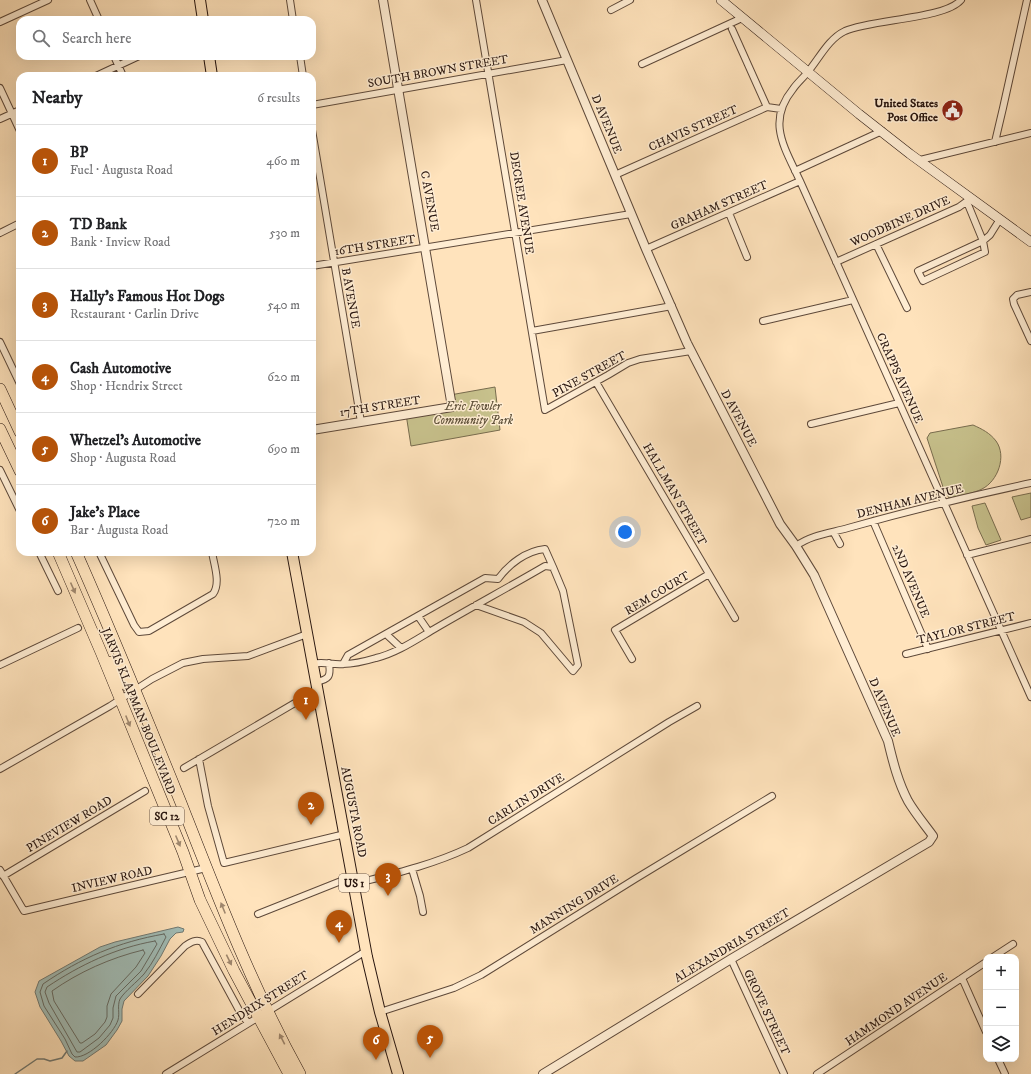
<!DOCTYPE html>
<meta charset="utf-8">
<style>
body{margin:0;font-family:"IM FELL DW Pica",serif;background:#f2f2f2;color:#202124}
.controls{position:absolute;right:12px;bottom:12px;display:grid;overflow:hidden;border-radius:8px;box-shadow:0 4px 16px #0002}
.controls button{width:36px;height:36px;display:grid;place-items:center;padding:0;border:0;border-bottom:1px solid #e0e0e0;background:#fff;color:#202124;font:20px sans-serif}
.you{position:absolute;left:625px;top:532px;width:14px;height:14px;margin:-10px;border:3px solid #fff;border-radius:50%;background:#1a73e8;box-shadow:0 0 0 6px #1a73e833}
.badge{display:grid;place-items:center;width:26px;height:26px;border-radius:50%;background:#b45309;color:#fff;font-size:13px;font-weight:700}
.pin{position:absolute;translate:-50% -33px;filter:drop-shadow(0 1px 2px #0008)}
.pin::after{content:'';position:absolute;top:21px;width:14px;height:12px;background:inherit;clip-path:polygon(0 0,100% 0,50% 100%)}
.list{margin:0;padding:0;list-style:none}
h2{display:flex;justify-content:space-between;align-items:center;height:52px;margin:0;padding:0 16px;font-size:17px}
h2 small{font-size:13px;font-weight:400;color:#757577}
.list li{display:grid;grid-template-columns:26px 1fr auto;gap:12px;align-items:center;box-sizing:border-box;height:72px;padding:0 16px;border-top:1px solid #e0e0e0}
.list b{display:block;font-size:15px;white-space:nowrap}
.list p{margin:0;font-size:13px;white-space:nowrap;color:#757577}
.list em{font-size:13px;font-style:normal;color:#757577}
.icon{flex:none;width:22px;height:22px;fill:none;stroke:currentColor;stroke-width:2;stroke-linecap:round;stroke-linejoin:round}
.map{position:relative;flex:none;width:1031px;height:1074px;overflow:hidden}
.search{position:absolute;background:#fff;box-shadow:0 4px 16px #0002;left:16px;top:16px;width:300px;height:44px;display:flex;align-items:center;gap:10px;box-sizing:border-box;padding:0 14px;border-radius:12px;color:#757577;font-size:15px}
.panel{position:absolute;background:#fff;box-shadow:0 4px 16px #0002;left:16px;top:72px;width:300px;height:484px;border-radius:12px}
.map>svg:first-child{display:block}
.green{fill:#c7c18c;stroke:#786c4e}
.water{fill:#a1bdb7;stroke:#717a74}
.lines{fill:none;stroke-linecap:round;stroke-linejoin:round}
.shore{stroke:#656a63;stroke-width:1}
.stream{stroke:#717a74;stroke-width:1.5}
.minor-casing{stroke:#5e493a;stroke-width:8}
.tertiary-casing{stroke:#5e493a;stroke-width:10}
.secondary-casing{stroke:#29160f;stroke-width:10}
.primary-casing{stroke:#29160f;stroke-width:12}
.trunk-casing{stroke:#29160f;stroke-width:12}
.minor{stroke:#ffedd3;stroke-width:6}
.tertiary{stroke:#ffedd3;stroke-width:8}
.secondary{stroke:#ffedd3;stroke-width:9}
.primary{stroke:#ffe3bc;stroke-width:10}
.trunk{stroke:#ffe3bc;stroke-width:11}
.oneway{fill:#9f876e}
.labels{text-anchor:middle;stroke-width:3;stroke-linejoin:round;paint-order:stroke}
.shield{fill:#ffedd3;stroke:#69564a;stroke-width:1}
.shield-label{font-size:11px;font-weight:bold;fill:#29160f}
.street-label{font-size:12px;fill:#29160f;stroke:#ffedd3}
.poi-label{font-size:12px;font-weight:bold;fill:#29160f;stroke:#ffedd3;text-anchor:end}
.park-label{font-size:12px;font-style:italic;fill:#60523b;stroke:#ffedd3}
</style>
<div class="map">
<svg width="1031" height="1074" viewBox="0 0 1031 1074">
<rect width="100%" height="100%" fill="#ffe3bc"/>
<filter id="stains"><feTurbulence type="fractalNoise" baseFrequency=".005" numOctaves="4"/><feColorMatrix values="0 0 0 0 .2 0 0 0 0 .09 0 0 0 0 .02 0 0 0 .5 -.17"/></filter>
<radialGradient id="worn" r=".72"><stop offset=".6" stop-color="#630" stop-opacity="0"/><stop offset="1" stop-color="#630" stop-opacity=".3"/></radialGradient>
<path class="green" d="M 495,387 L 500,430 L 411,446 L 406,414 L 452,407 L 450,395 Z
M 973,425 C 982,429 990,433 996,441 C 1007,456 998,481 982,489 C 975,493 957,496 949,498 L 943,487 L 927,438 L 930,433 Z
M 1031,493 L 1031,517 L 1021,520 L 1012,497 Z
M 985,503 L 1001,540 L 986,545 L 978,528 L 972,506 Z"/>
<path class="water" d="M 178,927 L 184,929 L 183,932 L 176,933 L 170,939 L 161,956 L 148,976 L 124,1001 L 122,1009 L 122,1021 L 117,1030 L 106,1045 L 83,1061 L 75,1061 L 69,1056 L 61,1041 L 40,1007 L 35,992 L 39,981 L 100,947 L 115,942 Z"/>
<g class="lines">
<path class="shore" d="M 164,934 L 166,937 C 159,950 153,963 144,974 C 137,982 125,991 120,999 C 117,1006 120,1013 118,1020 C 114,1033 89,1058 75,1057 L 72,1054 L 65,1039 L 44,1006 L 40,992 L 43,984 C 81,958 118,942 164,934 Z
M 155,941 L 157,944 L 141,971 L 116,996 L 113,1008 L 113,1018 L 110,1025 L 99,1038 L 80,1052 L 77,1052 L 49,1003 L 45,992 L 47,987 C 80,965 115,948 155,941 Z
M 143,950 L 145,953 L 136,967 L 111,994 L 107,1006 L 107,1017 L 105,1022 L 95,1034 L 82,1043 L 80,1043 L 54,1001 L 52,991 C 79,972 110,958 143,950 Z"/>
<path class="stream" d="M 15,1074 L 37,1059 L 44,1059 L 50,1061 L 62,1058 L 67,1051"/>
<defs>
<path id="minor" d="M 90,0 L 99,20
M 290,0 L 293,20
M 476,0 L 545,410 L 608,375 L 628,363 L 640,359 L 691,351
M 961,0 C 945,19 873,19 845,31 C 828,39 819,59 807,73 C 802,79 797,83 793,89 C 766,122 785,148 800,181 L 1031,697
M 611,10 L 630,0
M 0,22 L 48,0
M 732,29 L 767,107
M 114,56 L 123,76
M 300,56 L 303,76
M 642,64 L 742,18
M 96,76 L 139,56
M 0,88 L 20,131
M 312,105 L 567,60
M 0,119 L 20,110
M 312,130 L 361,422
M 995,142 L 1003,108 L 1027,0
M 920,160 L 1031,133
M 795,171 L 882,131
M 615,175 L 767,107 L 781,109
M 967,202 L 983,241 L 985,252 L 923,281 L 918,271 L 983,241 L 990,235 L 1000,219
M 729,213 L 747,257
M 0,233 L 20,223
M 876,244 L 907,308
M 646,249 L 800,181
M 836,262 L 959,207 L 970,199
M 312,266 L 631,214
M 1031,292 L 1017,295 L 1013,299 L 1014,304 L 1031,341
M 763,321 L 853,300
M 532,331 L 672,306
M 0,342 L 20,384
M 596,382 L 735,618
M 811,424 L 899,403
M 0,470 L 20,511
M 873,521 L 928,649
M 834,533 L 840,544
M 796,546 C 811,535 830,533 848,528 C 908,511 970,496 1031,483
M 39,552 L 58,591
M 99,552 L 134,625 L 139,632 L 149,631 L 213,594 C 221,583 214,565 212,552
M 967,555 L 1031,539
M 418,616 L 429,632
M 386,634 L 401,648
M 906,654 L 1031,623
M 632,659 L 615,630 L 709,574
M 312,664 C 323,661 332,665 343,664 C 353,664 366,661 376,658 C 397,653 417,639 436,628 C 472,607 509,587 545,566 L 553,567 L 563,591 L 578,665 L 573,671 L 541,633 L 524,622 L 476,605
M 343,664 L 348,655 L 485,578 L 498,579 C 509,564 526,551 545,549 L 553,567
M 0,665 L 78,628
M 316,682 C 329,679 331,677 329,663
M 199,759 L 208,806 L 224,863 L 345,834
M 184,768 L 317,690
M 0,769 L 110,706 L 152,679 L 183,663 L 203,659 L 248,656 L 307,634
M 412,869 L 420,896 L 423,912
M 0,870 L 24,911 L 206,868
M 3,876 L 145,791
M 354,884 C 393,874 432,865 468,848 L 669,722 L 697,706
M 258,914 L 341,881 L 353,878
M 993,957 L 1013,944
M 731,959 L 784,1074
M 962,978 L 986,1032
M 138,994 L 185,946 C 191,942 196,939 202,942 L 240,1012 L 248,1023
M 380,1012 L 454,988 L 481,975 L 635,879 L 772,796
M 998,1059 L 1005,1074
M 166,1074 L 366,951
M 817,1074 L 986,962"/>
<path id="tertiary" d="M 542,0 L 646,249 L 687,343 L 780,524 L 796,546 L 814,575 L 888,741 C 893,762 898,782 908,801 C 915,813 925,825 933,836 L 929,842 L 731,959 L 543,1074
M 312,430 L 452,407 L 383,0"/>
<path id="secondary" d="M 721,0 L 859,114 L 910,154 L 1031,242"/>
<path id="primary" d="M 200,0 L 203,20
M 209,56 L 212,76
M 292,552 L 367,957 L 380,1012 L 398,1074"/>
<path id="trunk" d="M 0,389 L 20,432
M 0,429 L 20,471
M 58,552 L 101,652 L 183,852 L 200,900 L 234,971 L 289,1074
M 76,552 C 113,635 147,719 181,803 C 217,895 252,987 300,1074
M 111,662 L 125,684 L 135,691"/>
</defs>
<use href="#minor" class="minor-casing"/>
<use href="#tertiary" class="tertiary-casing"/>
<use href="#secondary" class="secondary-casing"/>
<use href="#primary" class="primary-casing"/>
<use href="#trunk" class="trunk-casing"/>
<use href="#minor" class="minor"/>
<use href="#tertiary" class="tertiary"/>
<use href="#secondary" class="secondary"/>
<use href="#primary" class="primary"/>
<use href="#trunk" class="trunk"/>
</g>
<defs><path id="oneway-solid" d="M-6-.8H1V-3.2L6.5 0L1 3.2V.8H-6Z"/></defs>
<g class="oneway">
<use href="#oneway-solid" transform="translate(73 588) rotate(66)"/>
<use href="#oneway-solid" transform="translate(128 721) rotate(68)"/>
<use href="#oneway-solid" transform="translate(178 841) rotate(67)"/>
<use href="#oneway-solid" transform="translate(223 908) rotate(-112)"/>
<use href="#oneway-solid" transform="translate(229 960) rotate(64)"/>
<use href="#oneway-solid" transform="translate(282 1039) rotate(-117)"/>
</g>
<defs>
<symbol id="civic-disc" viewBox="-11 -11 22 22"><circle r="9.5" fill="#8f2418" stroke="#ffedd3"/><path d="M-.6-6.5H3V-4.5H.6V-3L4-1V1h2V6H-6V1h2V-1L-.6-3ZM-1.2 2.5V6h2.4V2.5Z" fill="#fff"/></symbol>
</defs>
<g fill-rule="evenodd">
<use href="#civic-disc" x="940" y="98" width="25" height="25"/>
</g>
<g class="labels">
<g class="shield">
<rect x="150" y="807" width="34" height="18" rx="3"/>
<rect x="339" y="874" width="30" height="18" rx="3"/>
</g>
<g class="shield-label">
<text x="167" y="820">SC 12</text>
<text x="354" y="887">US 1</text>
</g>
<g class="street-label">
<text transform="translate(438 71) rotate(-10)" y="4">SOUTH BROWN STREET</text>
<text transform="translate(607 124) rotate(68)" y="4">D AVENUE</text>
<text transform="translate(693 128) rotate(-24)" y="4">CHAVIS STREET</text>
<text transform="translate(430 201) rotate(80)" y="4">C AVENUE</text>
<text transform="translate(522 203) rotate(81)" y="4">DECREE AVENUE</text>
<text transform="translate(719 205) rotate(-24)" y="4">GRAHAM STREET</text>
<text transform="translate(900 221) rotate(-24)" y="4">WOODBINE DRIVE</text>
<text transform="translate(375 245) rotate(-9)" y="4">16TH STREET</text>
<text transform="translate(351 298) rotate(80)" y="4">B AVENUE</text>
<text transform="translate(589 374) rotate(-29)" y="4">PINE STREET</text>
<text transform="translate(900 378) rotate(66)" y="4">CRAPPS AVENUE</text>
<text transform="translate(380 406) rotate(-9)" y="4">17TH STREET</text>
<text transform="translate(739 418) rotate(62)" y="4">D AVENUE</text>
<text transform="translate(675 494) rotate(60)" y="4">HALLMAN STREET</text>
<text transform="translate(910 501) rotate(-14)" y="4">DENHAM AVENUE</text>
<text transform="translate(911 581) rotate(67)" y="4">2ND AVENUE</text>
<text transform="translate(657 593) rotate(-31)" y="4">REM COURT</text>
<text transform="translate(966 628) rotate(-14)" y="4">TAYLOR STREET</text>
<text transform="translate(885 707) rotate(67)" y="4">D AVENUE</text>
<text transform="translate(139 711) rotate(68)" y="4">JARVIS KLAPMAN BOULEVARD</text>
<text transform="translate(526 799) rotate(-32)" y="4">CARLIN DRIVE</text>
<text transform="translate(354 812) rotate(79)" y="4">AUGUSTA ROAD</text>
<text transform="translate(69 824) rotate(-31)" y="4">PINEVIEW ROAD</text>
<text transform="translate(112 879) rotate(-13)" y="4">INVIEW ROAD</text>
<text transform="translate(574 904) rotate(-32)" y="4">MANNING DRIVE</text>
<text transform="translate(732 945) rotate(-31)" y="4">ALEXANDRIA STREET</text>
<text transform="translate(260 1003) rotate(-32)" y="4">HENDRIX STREET</text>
<text transform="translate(896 1009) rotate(-34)" y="4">HAMMOND AVENUE</text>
<text transform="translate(767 1012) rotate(65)" y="4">GROVE STREET</text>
</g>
<g class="poi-label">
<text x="938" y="107">United States<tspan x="938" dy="14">Post Office</tspan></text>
</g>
<g class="park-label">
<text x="473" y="410">Eric Fowler<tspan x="473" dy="14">Community Park</tspan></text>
</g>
</g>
<rect width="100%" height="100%" filter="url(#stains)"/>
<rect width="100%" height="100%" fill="url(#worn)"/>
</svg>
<div class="controls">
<button>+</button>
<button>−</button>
<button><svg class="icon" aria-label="layers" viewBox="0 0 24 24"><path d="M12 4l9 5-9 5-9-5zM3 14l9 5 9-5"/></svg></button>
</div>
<div class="you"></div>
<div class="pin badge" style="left:306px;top:720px">1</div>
<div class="pin badge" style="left:311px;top:825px">2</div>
<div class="pin badge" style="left:388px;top:896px">3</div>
<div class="pin badge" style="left:339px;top:943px">4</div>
<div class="pin badge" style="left:430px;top:1058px">5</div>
<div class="pin badge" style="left:376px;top:1060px">6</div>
<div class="search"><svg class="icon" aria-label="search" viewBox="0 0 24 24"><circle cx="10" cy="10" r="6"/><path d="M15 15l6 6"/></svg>Search here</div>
<section class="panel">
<h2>Nearby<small>6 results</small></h2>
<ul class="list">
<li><span class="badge">1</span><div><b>BP</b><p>Fuel · Augusta Road</p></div><em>460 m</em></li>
<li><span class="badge">2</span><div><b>TD Bank</b><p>Bank · Inview Road</p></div><em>530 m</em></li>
<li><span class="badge">3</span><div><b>Hally's Famous Hot Dogs</b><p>Restaurant · Carlin Drive</p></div><em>540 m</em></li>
<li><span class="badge">4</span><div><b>Cash Automotive</b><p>Shop · Hendrix Street</p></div><em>620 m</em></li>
<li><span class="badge">5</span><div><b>Whetzel's Automotive</b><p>Shop · Augusta Road</p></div><em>690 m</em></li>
<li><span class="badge">6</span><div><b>Jake's Place</b><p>Bar · Augusta Road</p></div><em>720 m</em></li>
</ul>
</section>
</div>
